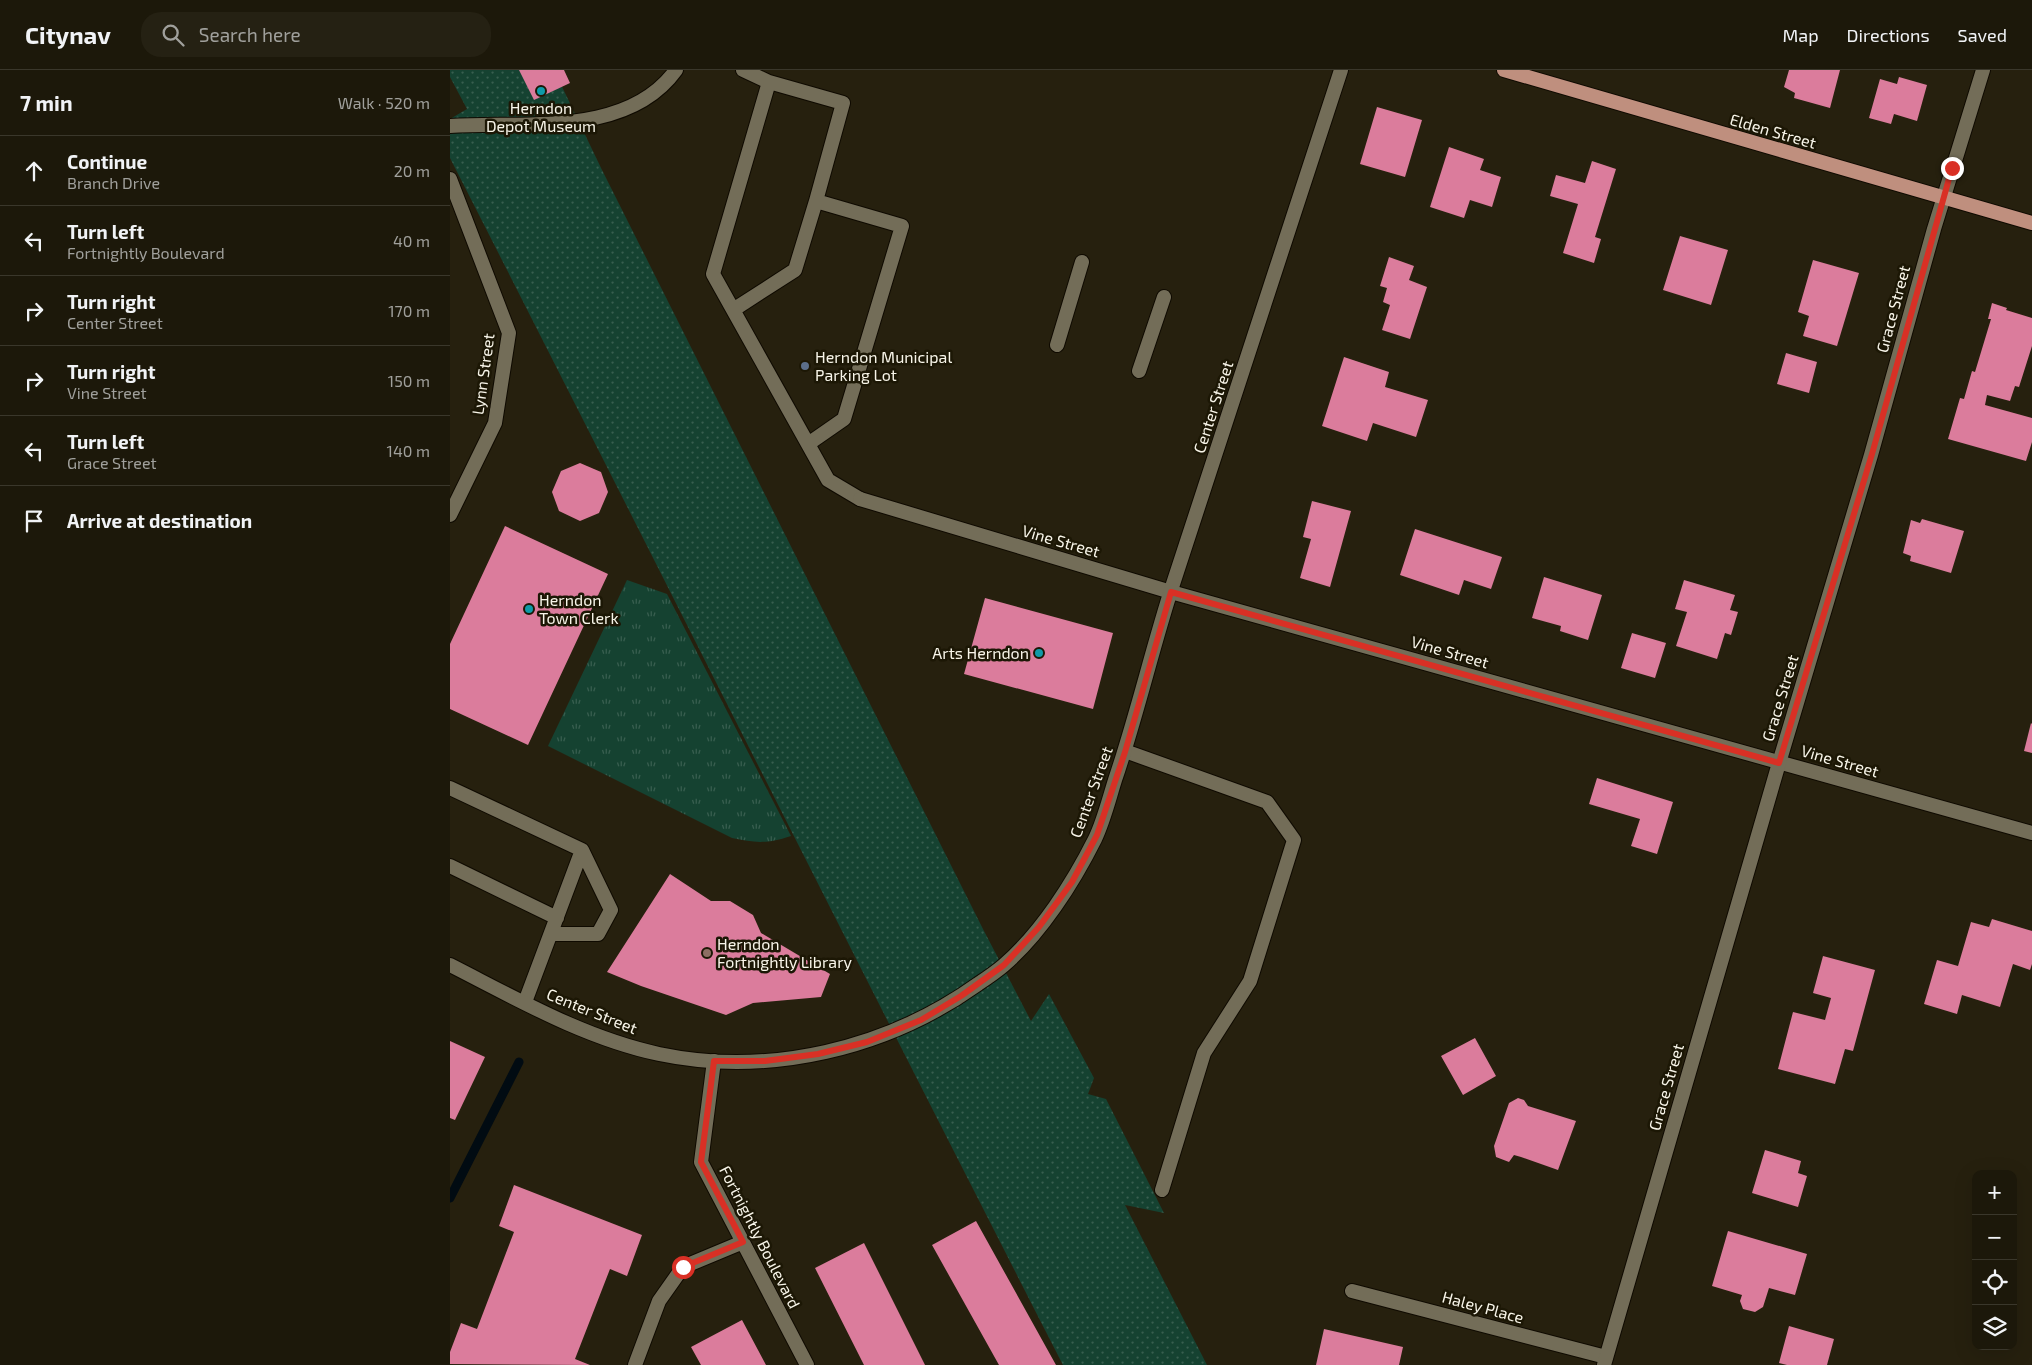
<!DOCTYPE html>
<meta charset="utf-8">
<style>
body{margin:0;font-family:"Exo 2",sans-serif;background:#252113;color:#f1f3f6}
.controls{position:absolute;right:15px;bottom:15px;display:grid;overflow:hidden;border-radius:10px;box-shadow:0 5px 20px #0002}
.controls button{width:45px;height:45px;display:grid;place-items:center;padding:0;border:0;border-bottom:1px solid #3a372b;background:#1c180a;color:#f1f3f6;font:25px sans-serif}
.stop{position:absolute;width:15px;height:15px;margin:-11px;border:4px solid #d93025;border-radius:50%;background:#fff}
.stop.end{background:#d93025;border-color:#fff;box-shadow:0 1px 5px #0008}
.list{margin:0;padding:0;list-style:none}
h2{display:flex;justify-content:space-between;align-items:center;height:65px;margin:0;padding:0 20px;font-size:21px}
h2 small{font-size:16px;font-weight:400;color:#a0a09c}
.list li{display:grid;grid-template-columns:32px 1fr auto;gap:15px;align-items:center;box-sizing:border-box;height:70px;padding:0 20px;border-top:1px solid #3a372b}
.list b{display:block;font-size:19px;white-space:nowrap}
.list p{margin:0;font-size:16px;white-space:nowrap;color:#a0a09c}
.list em{font-size:16px;font-style:normal;color:#a0a09c}
.icon{flex:none;width:28px;height:28px;fill:none;stroke:currentColor;stroke-width:2;stroke-linecap:round;stroke-linejoin:round}
.map{position:relative;flex:none;width:1582px;height:1295px;overflow:hidden}
header{display:flex;align-items:center;gap:30px;box-sizing:border-box;height:70px;padding:0 25px;background:#1c180a;border-bottom:1px solid #3a372b}
header strong{font-size:24px}
nav{display:flex;gap:28px;margin-inline-start:auto;font-size:18px}
.search{width:350px;height:45px;background:#252113;display:flex;align-items:center;gap:12px;box-sizing:border-box;padding:0 18px;border-radius:20px;color:#a0a09c;font-size:19px}
main{display:flex}
aside{flex:1;background:#1c180a}
.map>svg:first-child{display:block}
.grass{fill:url(#grass-dots)}
.park{fill:url(#park-tufts)}
.lines{fill:none;stroke-linecap:round;stroke-linejoin:round}
.stream{stroke:#010b12;stroke-width:9}
.building{fill:#db7c9c}
.service-casing{stroke:#0f0a00;stroke-width:16}
.minor-casing{stroke:#0f0a00;stroke-width:16}
.tertiary-casing{stroke:#0f0a00;stroke-width:16}
.primary-casing{stroke:#0f0a00;stroke-width:16}
.service{stroke:#736d58;stroke-width:14}
.minor{stroke:#736d58;stroke-width:14}
.tertiary{stroke:#736d58;stroke-width:14}
.primary{stroke:#bf8f7e;stroke-width:14}
.route{stroke:#d93025;stroke-width:6}
.culture-dot{fill:#0f9aa8;stroke:#1c1705;stroke-width:2}
.service-dot{fill:#5c6f8a;stroke:#1c1705;stroke-width:2}
.education-dot{fill:#8d6e63;stroke:#1c1705;stroke-width:2}
.labels{text-anchor:middle;stroke-width:5;stroke-linejoin:round;paint-order:stroke}
.poi-label{font-size:16px;fill:#f8f5e9;stroke:#1c1705;text-anchor:start}
.street-label{font-size:16px;fill:#f8f5e9;stroke:#1c1705}
</style>
<header>
<strong>Citynav</strong>
<div class="search"><svg class="icon" aria-label="search" viewBox="0 0 24 24"><circle cx="10" cy="10" r="6"/><path d="M15 15l6 6"/></svg>Search here</div>
<nav><a>Map</a><a>Directions</a><a>Saved</a></nav>
</header>
<main>
<aside>
<h2>7 min<small>Walk · 520 m</small></h2>
<ul class="list">
<li><svg class="icon" aria-label="ahead" viewBox="0 0 24 24"><path d="M12 20V5M6 11l6-6 6 6"/></svg><div><b>Continue</b><p>Branch Drive</p></div><em>20 m</em></li>
<li><svg class="icon" aria-label="left" viewBox="0 0 24 24"><path d="M17 20v-9H6M10 6l-5 5 5 5"/></svg><div><b>Turn left</b><p>Fortnightly Boulevard</p></div><em>40 m</em></li>
<li><svg class="icon" aria-label="right" viewBox="0 0 24 24"><path d="M7 20v-9h11M14 6l5 5-5 5"/></svg><div><b>Turn right</b><p>Center Street</p></div><em>170 m</em></li>
<li><svg class="icon" aria-label="right" viewBox="0 0 24 24"><path d="M7 20v-9h11M14 6l5 5-5 5"/></svg><div><b>Turn right</b><p>Vine Street</p></div><em>150 m</em></li>
<li><svg class="icon" aria-label="left" viewBox="0 0 24 24"><path d="M17 20v-9H6M10 6l-5 5 5 5"/></svg><div><b>Turn left</b><p>Grace Street</p></div><em>140 m</em></li>
<li><svg class="icon" aria-label="arrive" viewBox="0 0 24 24"><path d="M6 21V4h12l-3 4 3 4H6"/></svg><div><b>Arrive at destination</b></div></li>
</ul>
</aside>
<div class="map">
<svg width="1582" height="1295" viewBox="0 0 1582 1295">
<defs>
<pattern id="grass-dots" width="8" height="8" patternUnits="userSpaceOnUse" patternTransform="scale(1.25)"><rect width="8" height="8" fill="#154231"/><path d="M2 2h.1M6 6h.1" fill="none" stroke="#385e4f" stroke-width="1.8" stroke-linecap="round"/></pattern>
<pattern id="park-tufts" width="24" height="20" patternUnits="userSpaceOnUse" patternTransform="scale(1.25)"><rect width="24" height="20" fill="#154231"/><path d="M3 7l-1-3M5 7V3M7 7l1-3M15 17l-1-3M17 17v-4M19 17l1-3" fill="none" stroke="#385e4f"/></pattern>
</defs>
<rect width="100%" height="100%" fill="#26200e"/>
<path class="grass" d="M 0,0 L 104,0 L 152,100 L 534,861 L 581,951 L 599,924 L 644,1008 L 638,1024 L 656,1029 L 714,1143 L 675,1135 L 757,1295 L 613,1295 C 407,893 205,490 0,88 L 0,49 L 17,39 L 0,7 Z"/>
<path class="park" d="M 177,510 L 217,524 L 341,766 C 318,774 305,773 282,768 L 98,676 Z"/>
<g class="lines">
<path class="stream" d="M 0,1128 L 69,992"/>
</g>
<path class="building" d="M 69,0 L 114,0 L 120,13 L 84,30 Z
M 1339,0 L 1390,0 L 1380,38 L 1344,28 L 1345,23 L 1334,17 Z
M 1449,7 L 1477,15 L 1467,51 L 1444,44 L 1441,54 L 1419,48 L 1430,9 L 1447,14 Z
M 927,37 L 972,50 L 955,107 L 910,94 Z
M 999,77 L 1034,89 L 1030,100 L 1051,107 L 1042,137 L 1020,130 L 1014,148 L 980,137 Z
M 1142,91 L 1166,99 L 1145,167 L 1151,169 L 1144,193 L 1113,183 L 1128,134 L 1100,126 L 1106,105 L 1135,113 Z
M 1230,166 L 1278,180 L 1261,235 L 1213,220 Z
M 939,187 L 964,196 L 959,210 L 977,217 L 960,269 L 932,260 L 940,235 L 933,232 L 937,218 L 930,216 Z
M 1363,190 L 1409,203 L 1387,276 L 1353,266 L 1359,246 L 1348,242 Z
M 1542,233 L 1557,238 L 1556,240 L 1582,248 L 1582,276 L 1569,317 L 1565,316 L 1560,331 L 1537,325 L 1535,335 L 1582,348 L 1582,372 L 1576,391 L 1498,369 L 1510,328 L 1514,329 L 1522,301 L 1525,302 L 1541,249 L 1538,249 Z
M 1336,283 L 1367,292 L 1359,323 L 1327,314 Z
M 894,287 L 939,302 L 935,317 L 978,330 L 966,367 L 923,353 L 917,371 L 872,356 Z
M 130,393 L 151,402 L 158,422 L 149,443 L 130,451 L 109,441 L 102,422 L 111,401 Z
M 862,431 L 901,441 L 880,517 L 850,508 L 861,469 L 853,467 Z
M 1472,449 L 1514,461 L 1501,503 L 1460,491 L 1461,486 L 1453,483 L 1461,450 L 1470,453 Z
M 55,456 L 158,504 L 78,675 L 0,639 L 0,574 Z
M 965,459 L 1052,487 L 1041,519 L 1014,510 L 1009,525 L 950,505 Z
M 1094,507 L 1152,525 L 1138,570 L 1110,561 L 1111,556 L 1082,548 Z
M 1234,510 L 1285,525 L 1280,540 L 1288,542 L 1281,565 L 1275,563 L 1267,589 L 1226,576 L 1237,542 L 1225,539 Z
M 535,528 L 663,563 L 643,639 L 514,604 Z
M 1182,563 L 1216,573 L 1205,608 L 1171,598 Z
M 1581,653 L 1582,654 L 1582,683 L 1574,681 Z
M 1147,708 L 1223,732 L 1207,784 L 1181,776 L 1190,749 L 1139,734 Z
M 220,804 L 261,831 L 280,831 L 303,845 L 311,863 L 380,904 L 371,927 L 303,933 L 276,945 L 191,916 L 157,902 Z
M 1542,849 L 1582,861 L 1582,894 L 1580,900 L 1563,894 L 1550,937 L 1512,925 L 1507,944 L 1474,934 L 1487,890 L 1508,896 L 1521,852 L 1539,857 Z
M 1373,886 L 1425,900 L 1403,981 L 1395,979 L 1385,1014 L 1328,999 L 1343,942 L 1375,950 L 1381,928 L 1363,923 Z
M 1025,968 L 1046,1006 L 1013,1025 L 991,986 Z
M 0,971 L 35,987 L 5,1050 L 0,1048 Z
M 1068,1028 L 1074,1030 L 1078,1036 L 1126,1051 L 1108,1100 L 1071,1087 L 1064,1085 L 1059,1092 L 1046,1087 L 1044,1076 L 1059,1033 Z
M 1315,1080 L 1351,1091 L 1348,1103 L 1357,1106 L 1348,1137 L 1302,1123 Z
M 64,1115 L 192,1165 L 177,1206 L 160,1199 L 125,1289 L 140,1295 L 0,1294 L 0,1282 L 11,1253 L 27,1259 L 64,1162 L 49,1156 Z
M 526,1151 L 606,1295 L 549,1295 L 482,1175 Z
M 1278,1161 L 1357,1184 L 1345,1225 L 1319,1218 L 1313,1237 L 1305,1242 L 1293,1239 L 1290,1231 L 1292,1225 L 1262,1216 Z
M 414,1173 L 475,1295 L 414,1295 L 365,1198 Z
M 292,1250 L 316,1295 L 251,1295 L 241,1277 Z
M 1339,1256 L 1384,1269 L 1377,1295 L 1337,1295 L 1329,1293 Z
M 874,1259 L 953,1277 L 949,1295 L 866,1295 Z"/>
<g class="lines">
<defs>
<path id="service" d="M 293,0 L 319,12 L 263,204 L 378,410 L 410,429
M 319,12 L 393,33 L 366,131 L 452,156 L 394,349 L 358,374
M 283,240 L 345,200 L 366,131
M 607,275 L 632,192
M 689,301 L 714,227
M 675,681 L 817,732 L 844,770 L 800,911 L 754,983 L 712,1120
M 0,718 L 132,780 L 75,932
M 0,796 L 107,848
M 101,864 L 148,864 L 161,840 L 132,780"/>
<path id="minor" d="M 0,109 L 59,263 L 45,353 L 0,445
M 410,429 L 721,522 L 1582,763
M 264,991 L 251,1092 L 357,1295
M 902,1221 L 1156,1287
M 185,1295 L 209,1231 L 233,1197 L 293,1172"/>
<path id="tertiary" d="M 0,56 C 73,51 177,68 226,0
M 0,895 C 67,929 134,968 209,984 C 319,1007 437,979 528,914 C 537,908 546,902 554,895 C 591,863 623,813 645,769 C 654,750 659,729 665,710 C 687,645 702,579 723,514 C 779,343 835,171 891,0
M 1154,1295 L 1329,693 L 1421,385 L 1484,159 L 1533,0"/>
<path id="primary" d="M 1054,0 L 1582,153"/>
</defs>
<use href="#service" class="service-casing"/>
<use href="#minor" class="minor-casing"/>
<use href="#tertiary" class="tertiary-casing"/>
<use href="#primary" class="primary-casing"/>
<use href="#service" class="service"/>
<use href="#minor" class="minor"/>
<use href="#tertiary" class="tertiary"/>
<use href="#primary" class="primary"/>
</g>
<g class="lines">
<path class="route" d="M 233,1197 L 293,1172 L 251,1092 L 264,991 L 315,991 L 368,984 L 417,972 L 471,950 L 511,926 L 554,895 L 589,857 L 622,812 L 647,765 L 675,682 L 721,522 L 1329,693 L 1422,384 L 1502,98"/>
</g>
<g class="culture-dot">
<circle cx="91" cy="21" r="5"/>
<circle cx="79" cy="539" r="5"/>
<circle cx="589" cy="583" r="5"/>
</g>
<circle class="service-dot" cx="355" cy="296" r="5"/>
<circle class="education-dot" cx="257" cy="883" r="5"/>
<g class="labels">
<g class="poi-label">
<text x="91" y="44" text-anchor="middle">Herndon<tspan x="91" dy="18">Depot Museum</tspan></text>
<text x="365" y="293">Herndon Municipal<tspan x="365" dy="18">Parking Lot</tspan></text>
<text x="89" y="536">Herndon<tspan x="89" dy="18">Town Clerk</tspan></text>
<text x="579" y="589" text-anchor="end">Arts Herndon</text>
<text x="267" y="880">Herndon<tspan x="267" dy="18">Fortnightly Library</tspan></text>
</g>
<g class="street-label">
<text transform="translate(1323 61) rotate(16)" y="6">Elden Street</text>
<text transform="translate(1443 239) rotate(-75)" y="6">Grace Street</text>
<text transform="translate(33 304) rotate(-82)" y="6">Lynn Street</text>
<text transform="translate(763 337) rotate(-72)" y="6">Center Street</text>
<text transform="translate(611 471) rotate(16)" y="6">Vine Street</text>
<text transform="translate(1000 582) rotate(16)" y="6">Vine Street</text>
<text transform="translate(1330 628) rotate(-73)" y="6">Grace Street</text>
<text transform="translate(1390 691) rotate(16)" y="6">Vine Street</text>
<text transform="translate(641 722) rotate(-70)" y="6">Center Street</text>
<text transform="translate(142 941) rotate(22)" y="6">Center Street</text>
<text transform="translate(1216 1017) rotate(-74)" y="6">Grace Street</text>
<text transform="translate(310 1167) rotate(63)" y="6">Fortnightly Boulevard</text>
<text transform="translate(1033 1237) rotate(15)" y="6">Haley Place</text>
</g>
</g>
</svg>
<div class="controls">
<button>+</button>
<button>−</button>
<button><svg class="icon" aria-label="locate" viewBox="0 0 24 24"><circle cx="12" cy="12" r="6"/><path d="M12 2v4M12 18v4M2 12h4M18 12h4"/></svg></button>
<button><svg class="icon" aria-label="layers" viewBox="0 0 24 24"><path d="M12 4l9 5-9 5-9-5zM3 14l9 5 9-5"/></svg></button>
</div>
<div class="stop" style="left:233px;top:1197px"></div>
<div class="stop end" style="left:1502px;top:98px"></div>
</div>
</main>
